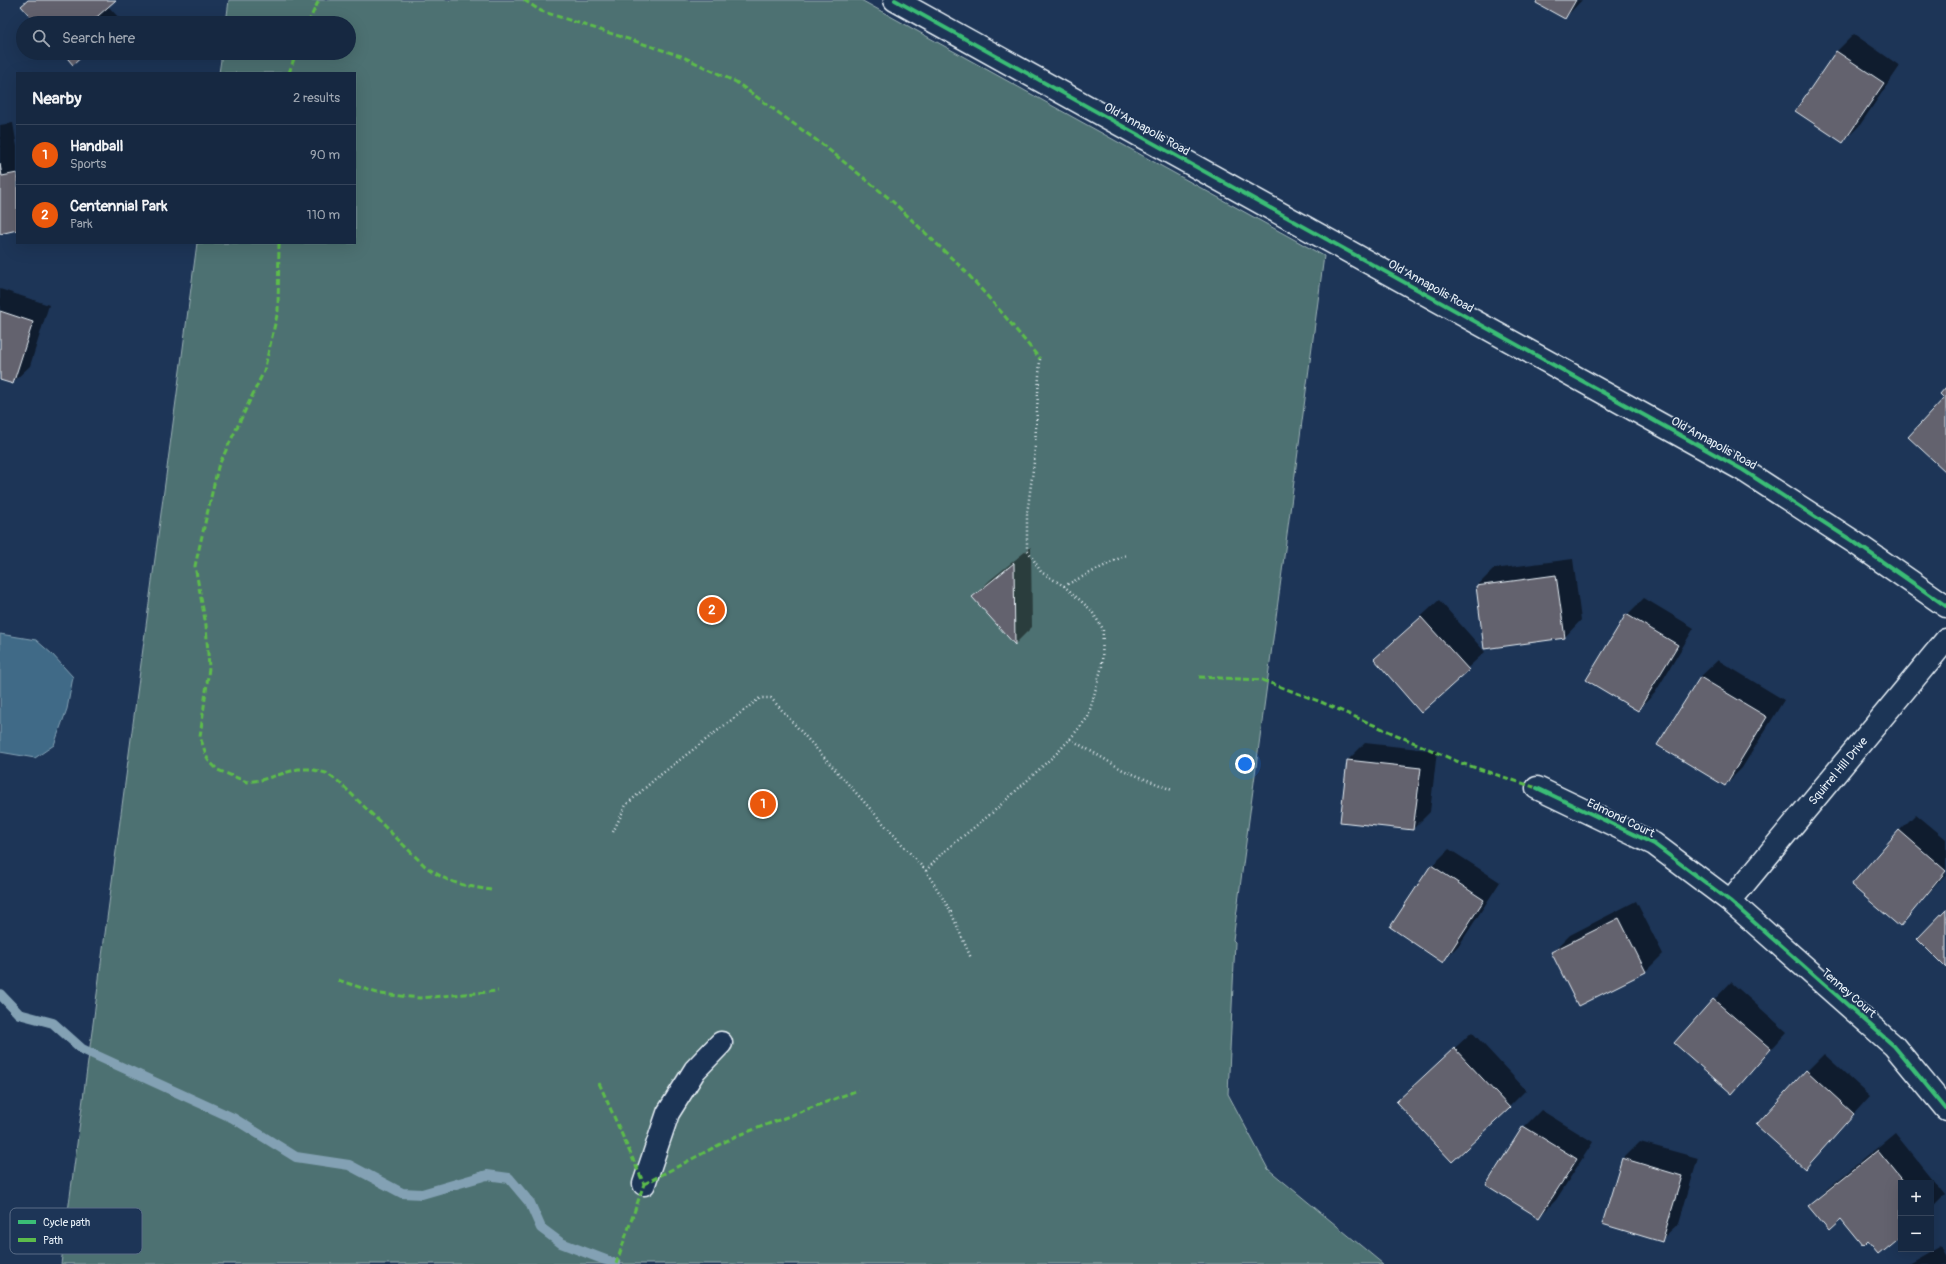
<!DOCTYPE html>
<meta charset="utf-8">
<style>
body{margin:0;font-family:Pangolin,sans-serif;background:#23344c;color:#f1f3f6}
.controls{position:absolute;right:12px;bottom:12px;display:grid;overflow:hidden;border-radius:0px;box-shadow:0 4px 16px #0002}
.controls button{width:36px;height:36px;display:grid;place-items:center;padding:0;border:0;border-bottom:1px solid #35445a;background:#162841;color:#f1f3f6;font:20px sans-serif}
.you{position:absolute;left:1245px;top:764px;width:14px;height:14px;margin:-10px;border:3px solid #fff;border-radius:50%;background:#1a73e8;box-shadow:0 0 0 6px #1a73e833}
.badge{display:grid;place-items:center;width:26px;height:26px;border-radius:50%;background:#ea580c;color:#fff;font-size:13px;font-weight:700}
.pin{position:absolute;translate:-50% -50%;border:2px solid #fff;box-shadow:0 1px 4px #0006}
.list{margin:0;padding:0;list-style:none}
h2{display:flex;justify-content:space-between;align-items:center;height:52px;margin:0;padding:0 16px;font-size:17px}
h2 small{font-size:13px;font-weight:400;color:#9ea6b1}
.list li{display:grid;grid-template-columns:26px 1fr auto;gap:12px;align-items:center;box-sizing:border-box;height:60px;padding:0 16px;border-top:1px solid #35445a}
.list b{display:block;font-size:15px;white-space:nowrap}
.list p{margin:0;font-size:13px;white-space:nowrap;color:#9ea6b1}
.list em{font-size:13px;font-style:normal;color:#9ea6b1}
.icon{flex:none;width:22px;height:22px;fill:none;stroke:currentColor;stroke-width:2;stroke-linecap:round;stroke-linejoin:round}
.map{position:relative;flex:none;width:1946px;height:1264px;overflow:hidden}
.search{position:absolute;background:#162841;box-shadow:0 4px 16px #0002;left:16px;top:16px;width:340px;height:44px;display:flex;align-items:center;gap:10px;box-sizing:border-box;padding:0 14px;border-radius:22px;color:#9ea6b1;font-size:15px}
.panel{position:absolute;background:#162841;box-shadow:0 4px 16px #0002;left:16px;top:72px;width:340px;height:172px;border-radius:0px}
.map>svg:first-child{display:block}
.green{fill:#4e7172;stroke:#9bb1b5}
.water{fill:#406b87;stroke:#83a1b4}
.shadow{fill:#0007}
.lines{fill:none;stroke-linecap:round;stroke-linejoin:round}
.stream{stroke:#83a1b4;stroke-width:10}
.building{fill:#64626e;stroke:#e8f1f8}
.minor-casing{stroke:#e8f1f8;stroke-width:25}
.path{stroke:#e8f1f8;stroke-width:2.5;stroke-dasharray:1 3;stroke-linecap:butt}
.minor{stroke:#1d3557;stroke-width:22}
.quiet{stroke:#5cbc4b;stroke-width:3;stroke-dasharray:6 3;stroke-linecap:butt}
.cycleway-casing{stroke:#1d3557;stroke-width:6}
.cycleway{stroke:#3abd76;stroke-width:4}
.labels{text-anchor:middle;stroke-width:3.5;stroke-linejoin:round;paint-order:stroke}
.street-label{font-size:12px;fill:#e8f1f8;stroke:#1d3557}
.key{fill:#1d3557;stroke:#5a6d87;stroke-width:1}
.key-label{font-size:11px;fill:#e8f1f8}
</style>
<div class="map">
<svg width="1946" height="1264" viewBox="0 0 1946 1264">
<rect width="100%" height="100%" fill="#1d3557"/>
<filter id="ink" filterUnits="userSpaceOnUse"><feTurbulence type="fractalNoise" baseFrequency=".025" numOctaves="2"/><feDisplacementMap in="SourceGraphic" scale="8" xChannelSelector="R" yChannelSelector="G"/><feConvolveMatrix kernelMatrix="1 2 1 2 8 2 1 2 1" color-interpolation-filters="sRGB"/></filter>
<g filter="url(#ink)">
<path class="green" d="M 229,0 L 861,0 L 1324,256 L 1233,940 L 1235,942 L 1228,1094 L 1268,1169 L 1383,1264 L 61,1264 L 197,243 L 355,243 L 355,73 L 219,73 L 222,53 L 349,53 L 349,23 L 226,23 Z"/>
<path class="water" d="M 0,634 L 36,640 L 52,654 L 73,677 L 67,709 L 54,745 L 35,758 L 0,752 Z"/>
<path class="shadow" d="M 28,0 L 114,0 L 108,6 L 120,19 L 116,23 L 38,23 Z
M 1538,0 L 1582,0 L 1565,18 Z
M 1854,34 L 1900,66 L 1860,125 L 1843,142 L 1837,51 Z
M 13,123 L 17,147 L 17,229 L 0,232 L 0,125 Z
M 0,289 L 49,305 L 30,366 L 12,383 L 0,379 Z
M 1031,547 L 1032,627 L 1015,644 L 973,597 L 990,580 Z
M 1573,559 L 1581,620 L 1564,638 L 1477,586 L 1494,569 Z
M 1644,598 L 1694,628 L 1655,693 L 1638,710 L 1627,615 Z
M 1439,600 L 1485,652 L 1421,711 L 1375,659 Z
M 1718,660 L 1784,700 L 1742,768 L 1725,785 L 1700,677 Z
M 1365,743 L 1437,751 L 1430,812 L 1413,829 L 1348,760 Z
M 1916,814 L 1946,839 L 1946,874 L 1900,925 L 1899,831 Z
M 1449,849 L 1500,882 L 1460,944 L 1443,961 L 1432,866 Z
M 1636,901 L 1663,954 L 1646,971 L 1579,1004 L 1553,952 L 1570,935 Z
M 1731,982 L 1787,1032 L 1732,1093 L 1714,1000 Z
M 1472,1032 L 1526,1090 L 1509,1107 L 1415,1085 Z
M 1824,1054 L 1870,1096 L 1805,1168 L 1807,1071 Z
M 1541,1110 L 1593,1142 L 1556,1200 L 1539,1217 L 1524,1127 Z
M 1895,1133 L 1945,1195 L 1931,1209 L 1931,1183 L 1901,1183 L 1901,1234 L 1868,1241 L 1841,1219 L 1810,1206 L 1827,1189 Z
M 1640,1142 L 1698,1158 L 1679,1223 L 1661,1240 L 1623,1159 Z
M 1940,1246 L 1946,1257 L 1946,1264 L 1908,1264 Z"/>
<g class="lines">
<path class="stream" d="M 0,994 L 19,1014 L 53,1023 L 82,1049 L 233,1118 L 296,1157 L 349,1165 L 402,1193 L 422,1194 L 487,1175 L 509,1178 L 530,1203 L 541,1228 L 561,1243 L 616,1264"/>
</g>
<path class="building" d="M 28,0 L 116,0 L 90,23 L 36,23 L 21,6 Z
M 1537,0 L 1576,0 L 1565,19 L 1536,3 Z
M 1836,51 L 1884,83 L 1843,143 L 1795,111 Z
M 63,53 L 86,53 L 73,65 Z
M 0,164 L 2,176 L 17,173 L 17,230 L 0,234 Z
M 0,311 L 33,322 L 13,384 L 0,380 Z
M 1946,387 L 1946,472 L 1908,437 L 1944,398 L 1940,394 Z
M 1014,563 L 1015,645 L 972,597 Z
M 1556,575 L 1565,638 L 1484,649 L 1476,586 Z
M 1626,614 L 1678,645 L 1638,711 L 1586,680 Z
M 1421,617 L 1469,670 L 1421,713 L 1374,659 Z
M 1700,677 L 1767,717 L 1725,786 L 1657,745 Z
M 1347,760 L 1421,768 L 1413,830 L 1340,822 Z
M 1899,830 L 1946,871 L 1900,927 L 1851,885 Z
M 1431,865 L 1484,900 L 1443,963 L 1390,927 Z
M 1946,909 L 1946,968 L 1917,939 Z
M 1619,918 L 1646,972 L 1578,1006 L 1551,952 Z
M 1713,999 L 1771,1049 L 1732,1094 L 1674,1043 Z
M 1454,1048 L 1510,1108 L 1452,1162 L 1396,1102 Z
M 1806,1070 L 1854,1114 L 1805,1169 L 1756,1125 Z
M 1523,1126 L 1577,1159 L 1539,1218 L 1486,1185 Z
M 1878,1150 L 1905,1183 L 1901,1183 L 1901,1235 L 1878,1254 L 1868,1242 L 1863,1247 L 1841,1220 L 1829,1231 L 1808,1206 Z
M 1622,1158 L 1682,1176 L 1662,1242 L 1602,1224 Z"/>
<g class="lines">
<defs>
<path id="minor" d="M 895,0 L 1743,470 L 1854,542 L 1946,606
M 1537,788 L 1654,844 L 1730,901 L 1894,1046 L 1946,1109
M 1730,901 L 1946,640
M 644,1184 L 668,1113 L 695,1070 L 721,1043"/>
</defs>
<use href="#minor" class="minor-casing"/>
<path class="path" d="M 1064,586 L 1126,555
M 1070,739 L 1123,770 L 1172,790
M 613,832 L 626,805 L 655,779 L 760,698 L 771,698 L 926,871 L 950,910 L 971,958
M 926,871 L 941,854 L 992,813 L 1059,751 L 1070,739 L 1088,717 L 1102,666 L 1103,629 L 1091,610 L 1064,586 L 1041,572 L 1027,549 L 1027,514 L 1034,462 L 1040,359"/>
<use href="#minor" class="minor"/>
<path class="quiet" d="M 524,0 L 541,11 L 681,56 L 736,82 L 823,145 L 890,199 L 965,271 L 1003,314 L 1040,359
M 308,23 L 319,0
M 289,73 L 296,53
M 279,243 L 278,311 L 264,371 L 218,467 L 195,566 L 206,625 L 209,668 L 200,737 L 208,760 L 218,770 L 247,782 L 261,780 L 298,769 L 310,769 L 326,773 L 339,782 L 425,866 C 449,884 462,885 491,890
M 1199,677 L 1262,680 L 1321,702 L 1461,763 L 1537,788
M 338,980 L 380,994 L 420,998 L 498,991
M 599,1083 L 644,1184 L 616,1264
M 644,1184 L 734,1137 L 858,1090"/>
<defs>
<path id="cycleway" d="M 895,0 L 1743,470 L 1854,542 L 1946,606
M 1537,788 L 1654,844 L 1730,901 L 1894,1046 L 1946,1109"/>
</defs>
<use href="#cycleway" class="cycleway-casing"/>
<use href="#cycleway" class="cycleway"/>
</g>
</g>
<g class="labels">
<g class="street-label">
<text transform="translate(1147 129) rotate(29)" y="4">Old Annapolis Road</text>
<text transform="translate(1431 286) rotate(29)" y="4">Old Annapolis Road</text>
<text transform="translate(1714 443) rotate(29)" y="4">Old Annapolis Road</text>
<text transform="translate(1838 771) rotate(-50)" y="4">Squirrel Hill Drive</text>
<text transform="translate(1621 818) rotate(26)" y="4">Edmond Court</text>
<text transform="translate(1849 993) rotate(41)" y="4">Tenney Court</text>
</g>
</g>
<rect x="10" y="1208" width="132" height="46" rx="6" class="key"/>
<rect x="18" y="1220" width="18" height="4" fill="#3abd76"/>
<rect x="18" y="1238" width="18" height="4" fill="#5cbc4b"/>
<g class="key-label">
<text x="43" y="1226">Cycle path</text>
<text x="43" y="1244">Path</text>
</g>
</svg>
<div class="controls">
<button>+</button>
<button>−</button>
</div>
<div class="you"></div>
<div class="pin badge" style="left:763px;top:804px">1</div>
<div class="pin badge" style="left:712px;top:610px">2</div>
<div class="search"><svg class="icon" aria-label="search" viewBox="0 0 24 24"><circle cx="10" cy="10" r="6"/><path d="M15 15l6 6"/></svg>Search here</div>
<section class="panel">
<h2>Nearby<small>2 results</small></h2>
<ul class="list">
<li><span class="badge">1</span><div><b>Handball</b><p>Sports</p></div><em>90 m</em></li>
<li><span class="badge">2</span><div><b>Centennial Park</b><p>Park</p></div><em>110 m</em></li>
</ul>
</section>
</div>
